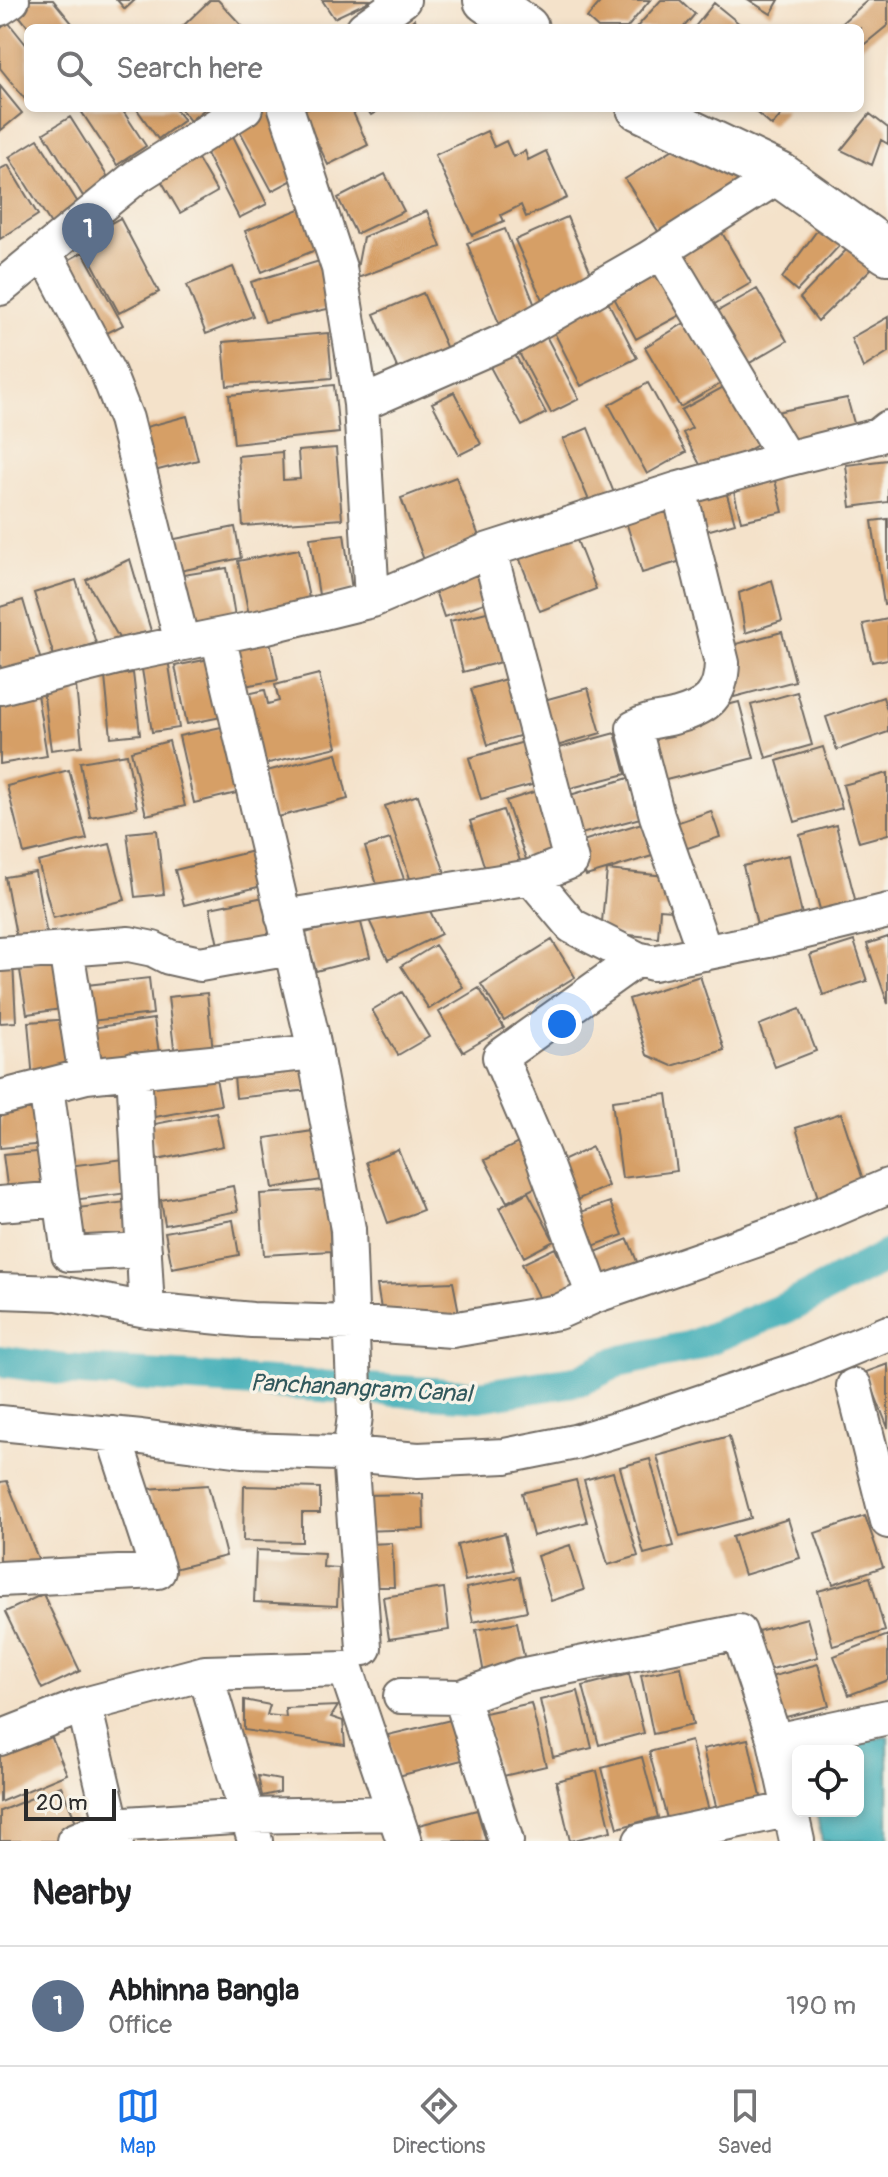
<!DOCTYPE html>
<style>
body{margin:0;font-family:Pangolin,sans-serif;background:#f6f6f6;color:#202124}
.controls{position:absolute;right:24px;bottom:24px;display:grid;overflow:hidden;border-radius:12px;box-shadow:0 4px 12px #0003}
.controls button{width:72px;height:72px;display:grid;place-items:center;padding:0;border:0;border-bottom:2px solid #e0e0e0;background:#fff;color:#202124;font:40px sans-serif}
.scale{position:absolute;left:24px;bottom:20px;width:92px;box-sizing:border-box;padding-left:8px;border:4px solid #2b2b2b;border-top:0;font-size:22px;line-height:28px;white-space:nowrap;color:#2b2b2b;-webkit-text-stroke:6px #f7f3e8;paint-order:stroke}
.you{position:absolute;left:562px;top:1024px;width:28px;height:28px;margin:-20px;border:6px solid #fff;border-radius:50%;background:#1a73e8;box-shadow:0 0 0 12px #1a73e833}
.badge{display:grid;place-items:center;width:52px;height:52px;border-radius:50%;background:#1a73e8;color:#fff;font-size:26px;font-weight:700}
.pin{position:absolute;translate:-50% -66px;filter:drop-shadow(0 2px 4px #0008)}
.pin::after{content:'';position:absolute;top:42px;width:28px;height:24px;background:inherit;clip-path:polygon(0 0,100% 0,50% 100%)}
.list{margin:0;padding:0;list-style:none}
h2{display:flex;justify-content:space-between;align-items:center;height:104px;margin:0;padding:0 32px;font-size:34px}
h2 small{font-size:26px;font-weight:400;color:#757577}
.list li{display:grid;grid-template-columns:52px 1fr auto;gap:24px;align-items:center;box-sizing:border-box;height:120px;padding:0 32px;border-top:2px solid #e0e0e0}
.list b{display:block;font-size:30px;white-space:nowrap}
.list p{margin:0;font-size:26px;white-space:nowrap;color:#757577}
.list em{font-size:26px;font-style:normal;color:#757577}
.icon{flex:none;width:44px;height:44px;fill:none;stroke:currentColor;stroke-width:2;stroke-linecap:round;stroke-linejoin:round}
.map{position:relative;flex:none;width:888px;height:1841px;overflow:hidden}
.search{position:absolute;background:#fff;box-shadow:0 4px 12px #0003;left:24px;right:24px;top:24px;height:88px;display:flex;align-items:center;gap:20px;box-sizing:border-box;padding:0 28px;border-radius:12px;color:#757577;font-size:30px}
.sheet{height:224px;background:#fff}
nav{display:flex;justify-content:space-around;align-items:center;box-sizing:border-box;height:112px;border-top:2px solid #e0e0e0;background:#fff;font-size:22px;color:#757577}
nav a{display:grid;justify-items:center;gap:4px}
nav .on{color:#1a73e8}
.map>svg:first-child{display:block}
.water{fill:#3bacb6;stroke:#336c70;stroke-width:2}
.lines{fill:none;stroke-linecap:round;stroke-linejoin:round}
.canal{stroke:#3bacb6;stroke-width:32}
.building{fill:#d69f66}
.minor-casing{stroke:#716b63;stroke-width:38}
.major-casing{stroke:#716b63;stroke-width:48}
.minor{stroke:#fff;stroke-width:34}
.major{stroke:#fff;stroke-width:44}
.labels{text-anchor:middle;stroke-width:7;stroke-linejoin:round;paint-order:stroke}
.water-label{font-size:24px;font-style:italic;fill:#31585c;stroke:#f7f3e8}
</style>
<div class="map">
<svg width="888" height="1841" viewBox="0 0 888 1841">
<rect width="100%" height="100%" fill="#f7f3e8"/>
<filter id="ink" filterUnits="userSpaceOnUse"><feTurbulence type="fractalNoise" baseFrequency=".0125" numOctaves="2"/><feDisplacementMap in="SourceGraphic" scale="16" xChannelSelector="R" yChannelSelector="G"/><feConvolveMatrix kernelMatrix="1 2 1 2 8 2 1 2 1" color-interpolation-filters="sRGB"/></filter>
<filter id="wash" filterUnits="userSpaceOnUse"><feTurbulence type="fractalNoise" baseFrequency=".006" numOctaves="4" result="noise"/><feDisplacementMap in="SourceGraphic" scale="32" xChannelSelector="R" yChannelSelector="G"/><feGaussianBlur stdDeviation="1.8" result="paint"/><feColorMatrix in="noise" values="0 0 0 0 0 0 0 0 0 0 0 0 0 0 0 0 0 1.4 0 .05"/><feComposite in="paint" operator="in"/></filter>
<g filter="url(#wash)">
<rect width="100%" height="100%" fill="#f4e2ca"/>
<path class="water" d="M 888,1736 L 888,1841 L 822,1841 L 816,1811 L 858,1811 L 858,1751 L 815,1751 Z"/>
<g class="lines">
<path class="canal" d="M 0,1361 L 66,1370 L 479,1396 L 580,1380 L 617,1362 L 689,1347 L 793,1305 L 888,1255"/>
</g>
<g id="blocks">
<path class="building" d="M 30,0 L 53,0 L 76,28 L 29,28 L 16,12 Z
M 117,0 L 135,0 L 125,9 Z
M 210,0 L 218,0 L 244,28 L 181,28 Z
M 322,0 L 372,0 L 334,18 Z
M 602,0 L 650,0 L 627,28 L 598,28 L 587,18 Z
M 661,0 L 680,0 L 695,14 L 683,28 L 636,28 Z
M 749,0 L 779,0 L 771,14 Z
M 868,0 L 888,0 L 888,25 L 860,48 L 860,28 L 836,28 Z
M 714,3 L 741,25 L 738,28 L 694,28 Z
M 414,19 L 422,28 L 405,28 Z
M 8,22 L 28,47 L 28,103 L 0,68 L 0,29 Z
M 0,86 L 22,113 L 0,131 Z
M 86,108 L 121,108 L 146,146 L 117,165 L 81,111 Z
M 136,108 L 174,108 L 184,120 L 158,139 Z
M 180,108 L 206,108 L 190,121 Z
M 261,108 L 269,108 L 304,174 L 272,191 L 235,122 Z
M 301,108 L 351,108 L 368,145 L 328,165 Z
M 366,108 L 383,108 L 371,115 Z
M 751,108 L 787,108 L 772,126 Z
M 870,114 L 888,128 L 888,144 L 881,140 L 872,165 L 841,150 Z
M 70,117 L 109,179 L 83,196 L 44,133 Z
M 229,128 L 267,204 L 239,218 L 200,142 Z
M 487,131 L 494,147 L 506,141 L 513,157 L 525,151 L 528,160 L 546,151 L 567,198 L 526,217 L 521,205 L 501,215 L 504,221 L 472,235 L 435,155 Z
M 38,139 L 80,206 L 51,224 L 9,157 Z
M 680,145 L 734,171 L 742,190 L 661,236 L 625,179 Z
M 195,154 L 217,192 L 180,213 L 158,175 Z
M 8,165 L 38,215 L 0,239 L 0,169 Z
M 385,174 L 404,211 L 356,234 L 338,198 Z
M 302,208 L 318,249 L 262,272 L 245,231 Z
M 427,211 L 441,247 L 355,279 L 363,237 Z
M 567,217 L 595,282 L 544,304 L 515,240 Z
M 120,218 L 159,292 L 119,313 L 80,240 Z
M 819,228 L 841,244 L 797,291 L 782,278 Z
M 505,229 L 539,316 L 502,331 L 467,243 Z
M 721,231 L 751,283 L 706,309 L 676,257 Z
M 849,247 L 878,262 L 818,321 L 800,298 Z
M 83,252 L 123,325 L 97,338 L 58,266 Z
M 326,259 L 337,307 L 265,322 L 251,282 Z
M 233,267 L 253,316 L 206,334 L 187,285 Z
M 659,267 L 684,313 L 636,339 L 611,292 Z
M 757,289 L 787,341 L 741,368 L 711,315 Z
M 423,293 L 450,356 L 401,377 L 374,314 Z
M 607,300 L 637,358 L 581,386 L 552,328 Z
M 888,317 L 888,352 L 863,368 L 851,338 Z
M 688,321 L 724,382 L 680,407 L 645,347 Z
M 328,333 L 332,378 L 227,386 L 223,342 Z
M 546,336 L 579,399 L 551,413 L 518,351 Z
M 513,351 L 546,413 L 522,426 L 489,365 Z
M 648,383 L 686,452 L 647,474 L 609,405 Z
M 729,384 L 761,443 L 705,474 L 683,433 L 692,428 L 681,410 Z
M 334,385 L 339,433 L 234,444 L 229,395 Z
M 454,392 L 481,444 L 459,455 L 432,403 Z
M 847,398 L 857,434 L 790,451 L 776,412 Z
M 187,416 L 198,460 L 146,473 L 135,430 Z
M 588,428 L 614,493 L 590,503 L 563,439 Z
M 336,448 L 342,519 L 243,526 L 238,456 L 282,452 L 283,480 L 300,479 L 298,451 Z
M 888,460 L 888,502 L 851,507 L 846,465 Z
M 771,465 L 783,512 L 741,521 L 730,475 Z
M 456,477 L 480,539 L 424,560 L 401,498 Z
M 722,477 L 735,523 L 699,533 L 687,487 Z
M 672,494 L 691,558 L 642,573 L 622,509 Z
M 888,519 L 888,604 L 884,605 L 872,521 Z
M 571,525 L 596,589 L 540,611 L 515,547 Z
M 235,527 L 241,558 L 166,574 L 160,542 Z
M 344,534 L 352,590 L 319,595 L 310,538 Z
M 299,549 L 310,603 L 249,615 L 238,561 Z
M 130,559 L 151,631 L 119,638 L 86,580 Z
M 480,560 L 493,600 L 444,617 L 430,576 Z
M 227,568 L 236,623 L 185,630 L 177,576 Z
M 76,580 L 96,643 L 54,656 L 34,593 Z
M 772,580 L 782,621 L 745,633 L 739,593 Z
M 23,600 L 41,661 L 2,672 L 0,664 L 0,607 Z
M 495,610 L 508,660 L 463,672 L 450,621 Z
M 888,619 L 888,659 L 872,662 L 863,624 Z
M 782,632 L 795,681 L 734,697 L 721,648 Z
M 269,636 L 278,680 L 244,686 L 235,643 Z
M 214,658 L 226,716 L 187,724 L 175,666 Z
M 168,659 L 179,728 L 152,732 L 141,663 Z
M 133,673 L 140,734 L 111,737 L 105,677 Z
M 319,674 L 337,747 L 260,765 L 243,695 L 265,690 L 268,704 L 279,701 L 275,685 Z
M 509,678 L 526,734 L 488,745 L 471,689 Z
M 76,686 L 82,746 L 51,750 L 43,690 Z
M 588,688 L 601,733 L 550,748 L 537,702 Z
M 797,692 L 812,745 L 766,758 L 751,705 Z
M 37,694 L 47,756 L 0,764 L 0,700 Z
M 883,697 L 888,713 L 888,732 L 837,750 L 826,717 Z
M 739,702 L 754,758 L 654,783 L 640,727 Z
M 231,725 L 245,791 L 194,803 L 179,736 Z
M 615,733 L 626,774 L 567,789 L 556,749 Z
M 169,741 L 185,806 L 146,815 L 131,751 Z
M 527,741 L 539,783 L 481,799 L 469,758 Z
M 823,747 L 842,808 L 795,822 L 777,761 Z
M 337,753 L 348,799 L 274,818 L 263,772 Z
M 127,754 L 137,808 L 90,817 L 80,762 Z
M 69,770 L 87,839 L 24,854 L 7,786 Z
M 888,773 L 888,834 L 859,842 L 843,785 Z
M 632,777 L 644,817 L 581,834 L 570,795 Z
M 546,788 L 567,849 L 527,862 L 506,801 Z
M 418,795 L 445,873 L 412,884 L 385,806 Z
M 503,810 L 520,861 L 486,872 L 470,821 Z
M 711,811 L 720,837 L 673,853 L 664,827 Z
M 642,823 L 652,856 L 586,876 L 576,843 Z
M 836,825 L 856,903 L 821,913 L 800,835 Z
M 157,830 L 164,894 L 135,897 L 127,833 Z
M 390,839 L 405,882 L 379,891 L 365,847 Z
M 110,844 L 125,900 L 53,918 L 38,862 Z
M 253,851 L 262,886 L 184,905 L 175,870 Z
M 789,855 L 802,915 L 757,925 L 743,866 Z
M 607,870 L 675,877 L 672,910 L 660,909 L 658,938 L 601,932 Z
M 35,872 L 48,941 L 18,946 L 5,877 Z
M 422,894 L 441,934 L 388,960 L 369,920 Z
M 264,897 L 273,939 L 219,950 L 210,908 Z
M 360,919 L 370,957 L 316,971 L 305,933 Z
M 888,937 L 888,1004 L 867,944 Z
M 552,940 L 575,977 L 504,1021 L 481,984 Z
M 854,941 L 867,981 L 823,995 L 810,955 Z
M 435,945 L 463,987 L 429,1009 L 401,966 Z
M 60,957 L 68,1008 L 27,1014 L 19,964 Z
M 0,962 L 13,962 L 16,1022 L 0,1023 Z
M 700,976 L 724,1050 L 672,1066 L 647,1055 L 629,999 Z
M 149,978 L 153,1014 L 91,1021 L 87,985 Z
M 479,988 L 504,1028 L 463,1052 L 439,1012 Z
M 402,992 L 429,1037 L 398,1055 L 372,1010 Z
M 207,993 L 214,1061 L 176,1065 L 168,997 Z
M 800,1009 L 816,1051 L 775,1067 L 759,1025 Z
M 72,1019 L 77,1076 L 33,1080 L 28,1022 Z
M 154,1019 L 160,1060 L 97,1069 L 91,1028 Z
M 306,1059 L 309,1090 L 236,1098 L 233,1066 Z
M 215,1073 L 221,1105 L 149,1118 L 143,1087 Z
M 667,1094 L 677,1171 L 622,1178 L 612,1101 Z
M 42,1102 L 46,1144 L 0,1148 L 0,1105 Z
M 216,1112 L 223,1146 L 157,1160 L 150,1125 Z
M 841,1113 L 867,1192 L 821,1207 L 796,1128 Z
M 320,1130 L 328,1179 L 273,1188 L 265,1138 Z
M 520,1142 L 542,1184 L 507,1202 L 485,1160 Z
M 592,1147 L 608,1186 L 572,1202 L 555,1164 Z
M 398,1149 L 423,1210 L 388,1223 L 366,1162 Z
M 48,1151 L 51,1189 L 8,1193 L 3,1155 Z
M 132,1158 L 136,1192 L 73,1200 L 68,1166 Z
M 233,1186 L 238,1211 L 165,1225 L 161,1200 Z
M 327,1190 L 331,1251 L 264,1255 L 260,1194 Z
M 528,1192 L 554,1241 L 524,1257 L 499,1208 Z
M 134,1201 L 140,1242 L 75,1251 L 69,1209 Z
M 610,1202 L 623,1235 L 582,1250 L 569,1216 Z
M 233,1220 L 239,1255 L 172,1268 L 165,1232 Z
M 628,1239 L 643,1277 L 603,1293 L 588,1255 Z
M 555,1248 L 578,1297 L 546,1313 L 522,1264 Z
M 453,1282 L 460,1318 L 382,1315 L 377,1285 Z
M 888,1364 L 888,1428 L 866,1372 Z
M 729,1436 L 751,1518 L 680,1537 L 657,1456 Z
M 650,1459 L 674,1546 L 644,1554 L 620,1467 Z
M 613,1472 L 638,1556 L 608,1565 L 584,1480 Z
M 576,1480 L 587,1522 L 533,1536 L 522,1493 Z
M 7,1481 L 43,1571 L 0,1564 L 0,1482 Z
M 208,1485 L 226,1556 L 170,1570 L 146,1489 Z
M 244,1486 L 320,1488 L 320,1513 L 302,1513 L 302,1542 L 243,1541 Z
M 423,1494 L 424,1529 L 360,1531 L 359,1495 Z
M 865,1516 L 883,1567 L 833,1584 L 815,1533 Z
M 788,1519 L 800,1558 L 744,1575 L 732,1537 Z
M 505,1533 L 514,1570 L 465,1581 L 457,1545 Z
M 392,1543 L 394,1587 L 370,1587 L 368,1544 Z
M 570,1545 L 584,1590 L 551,1601 L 537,1556 Z
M 256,1550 L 324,1553 L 323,1567 L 339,1568 L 337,1606 L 254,1602 Z
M 520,1577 L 527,1611 L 473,1622 L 466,1588 Z
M 870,1577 L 885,1631 L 833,1646 L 818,1591 Z
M 444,1588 L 449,1630 L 389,1639 L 383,1597 Z
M 43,1594 L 80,1671 L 42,1689 L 5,1612 Z
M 807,1618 L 818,1657 L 768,1670 L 758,1631 Z
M 517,1622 L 526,1666 L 484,1674 L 476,1630 Z
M 888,1635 L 888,1680 L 849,1695 L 834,1656 Z
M 818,1664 L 829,1706 L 778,1719 L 767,1678 Z
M 681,1667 L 693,1725 L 653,1734 L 641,1675 Z
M 629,1674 L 644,1733 L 599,1745 L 583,1686 Z
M 578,1691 L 592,1748 L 553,1757 L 540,1700 Z
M 244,1700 L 270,1705 L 267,1715 L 286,1717 L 285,1708 L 338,1706 L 331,1717 L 343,1721 L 345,1745 L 244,1730 Z
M 531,1703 L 546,1766 L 499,1777 L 485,1713 Z
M 455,1719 L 466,1759 L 398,1776 L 388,1735 Z
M 46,1724 L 67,1774 L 0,1802 L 0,1744 Z
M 748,1739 L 762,1801 L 717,1811 L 703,1749 Z
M 691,1741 L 709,1811 L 668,1822 L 649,1752 Z
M 642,1757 L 658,1817 L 618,1828 L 602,1768 Z
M 597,1771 L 611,1831 L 570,1841 L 556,1781 Z
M 258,1776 L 280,1780 L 280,1792 L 262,1796 Z
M 61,1786 L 82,1836 L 69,1841 L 0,1841 L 0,1811 Z
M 477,1810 L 486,1841 L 423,1841 L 419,1825 Z"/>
</g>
</g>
<g filter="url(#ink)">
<use href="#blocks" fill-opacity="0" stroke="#716b63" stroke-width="2"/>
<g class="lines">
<defs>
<path id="minor" d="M 0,8 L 12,0
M 364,28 L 403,0
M 286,108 L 339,268 L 361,404 L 505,341 L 648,259 L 780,175
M 662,251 L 786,459
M 45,253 L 108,373 L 126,419 L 182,643
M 0,288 L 137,176 L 245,108
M 361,404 L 372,600
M 679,489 L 722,663 C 721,695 709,707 677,716 C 661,721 649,719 634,728 L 657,816 L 705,953
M 218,636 L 311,1033 L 348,1229 L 355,1416 L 350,1454 L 364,1648
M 0,687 L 125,655 L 267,626 L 372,600 L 489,550 L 679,489 L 786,459 L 878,436 L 888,428
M 531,877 L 572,926 L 637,959 L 653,963 L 773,939 L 888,911
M 283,917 L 531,877 L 571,861 L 489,550
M 66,949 L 129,944 L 153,949 L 169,957 L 200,964 L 291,948
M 0,954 L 66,949 L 86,1076 L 0,1098
M 134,1070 L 147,1310
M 86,1076 L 315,1052
M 46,1087 L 69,1254 L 144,1250
M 0,1204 L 61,1199
M 0,1291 L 58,1293 L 147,1310 L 252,1320 L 352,1323 L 452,1330 L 558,1312 L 594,1296 L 790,1228 L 888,1186
M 594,1296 L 543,1158 L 500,1057 L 637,959
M 854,1386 L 888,1521
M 0,1423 L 141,1437 L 242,1450 L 338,1453 L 418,1460 L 505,1456 L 575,1442 L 642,1422 L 800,1369 L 888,1333
M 0,1579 L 158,1571 L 113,1434
M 205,1673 L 255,1841
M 401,1696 L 461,1697
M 0,1738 L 84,1705
M 775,1741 L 888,1717
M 74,1841 L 111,1825 L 248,1816 L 395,1813
M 116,1841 L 84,1705 L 205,1673 L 346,1669 L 404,1841
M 506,1841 L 461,1697 L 520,1676 L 739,1632 L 775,1741 L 797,1841
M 641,1841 L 791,1809"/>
<path id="major" d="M 486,0 L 526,28
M 639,108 L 780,175 L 888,252"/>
</defs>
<use href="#minor" class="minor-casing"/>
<use href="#major" class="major-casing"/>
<use href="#minor" class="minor"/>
<use href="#major" class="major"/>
</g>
</g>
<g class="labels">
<g class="water-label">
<text transform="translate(361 1388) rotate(3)" y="8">Panchanangram Canal</text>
</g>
</g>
</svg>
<div class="controls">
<button><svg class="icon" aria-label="locate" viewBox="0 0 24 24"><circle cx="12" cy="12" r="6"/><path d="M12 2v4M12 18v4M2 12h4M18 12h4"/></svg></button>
</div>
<div class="scale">20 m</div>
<div class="you"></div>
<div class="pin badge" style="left:88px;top:269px;background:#5c6f8a">1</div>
<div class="search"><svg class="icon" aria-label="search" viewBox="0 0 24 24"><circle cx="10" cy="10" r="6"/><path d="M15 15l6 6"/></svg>Search here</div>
</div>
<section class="sheet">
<h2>Nearby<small></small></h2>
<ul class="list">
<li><span class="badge" style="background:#5c6f8a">1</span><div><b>Abhinna Bangla</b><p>Office</p></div><em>190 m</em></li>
</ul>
</section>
<nav>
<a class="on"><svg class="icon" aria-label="map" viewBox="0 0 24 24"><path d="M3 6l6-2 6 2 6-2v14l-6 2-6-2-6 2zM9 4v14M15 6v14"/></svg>Map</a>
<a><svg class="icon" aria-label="directions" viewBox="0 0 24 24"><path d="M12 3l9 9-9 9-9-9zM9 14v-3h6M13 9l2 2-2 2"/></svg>Directions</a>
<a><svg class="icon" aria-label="saved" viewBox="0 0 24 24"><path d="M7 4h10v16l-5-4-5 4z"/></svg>Saved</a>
</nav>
